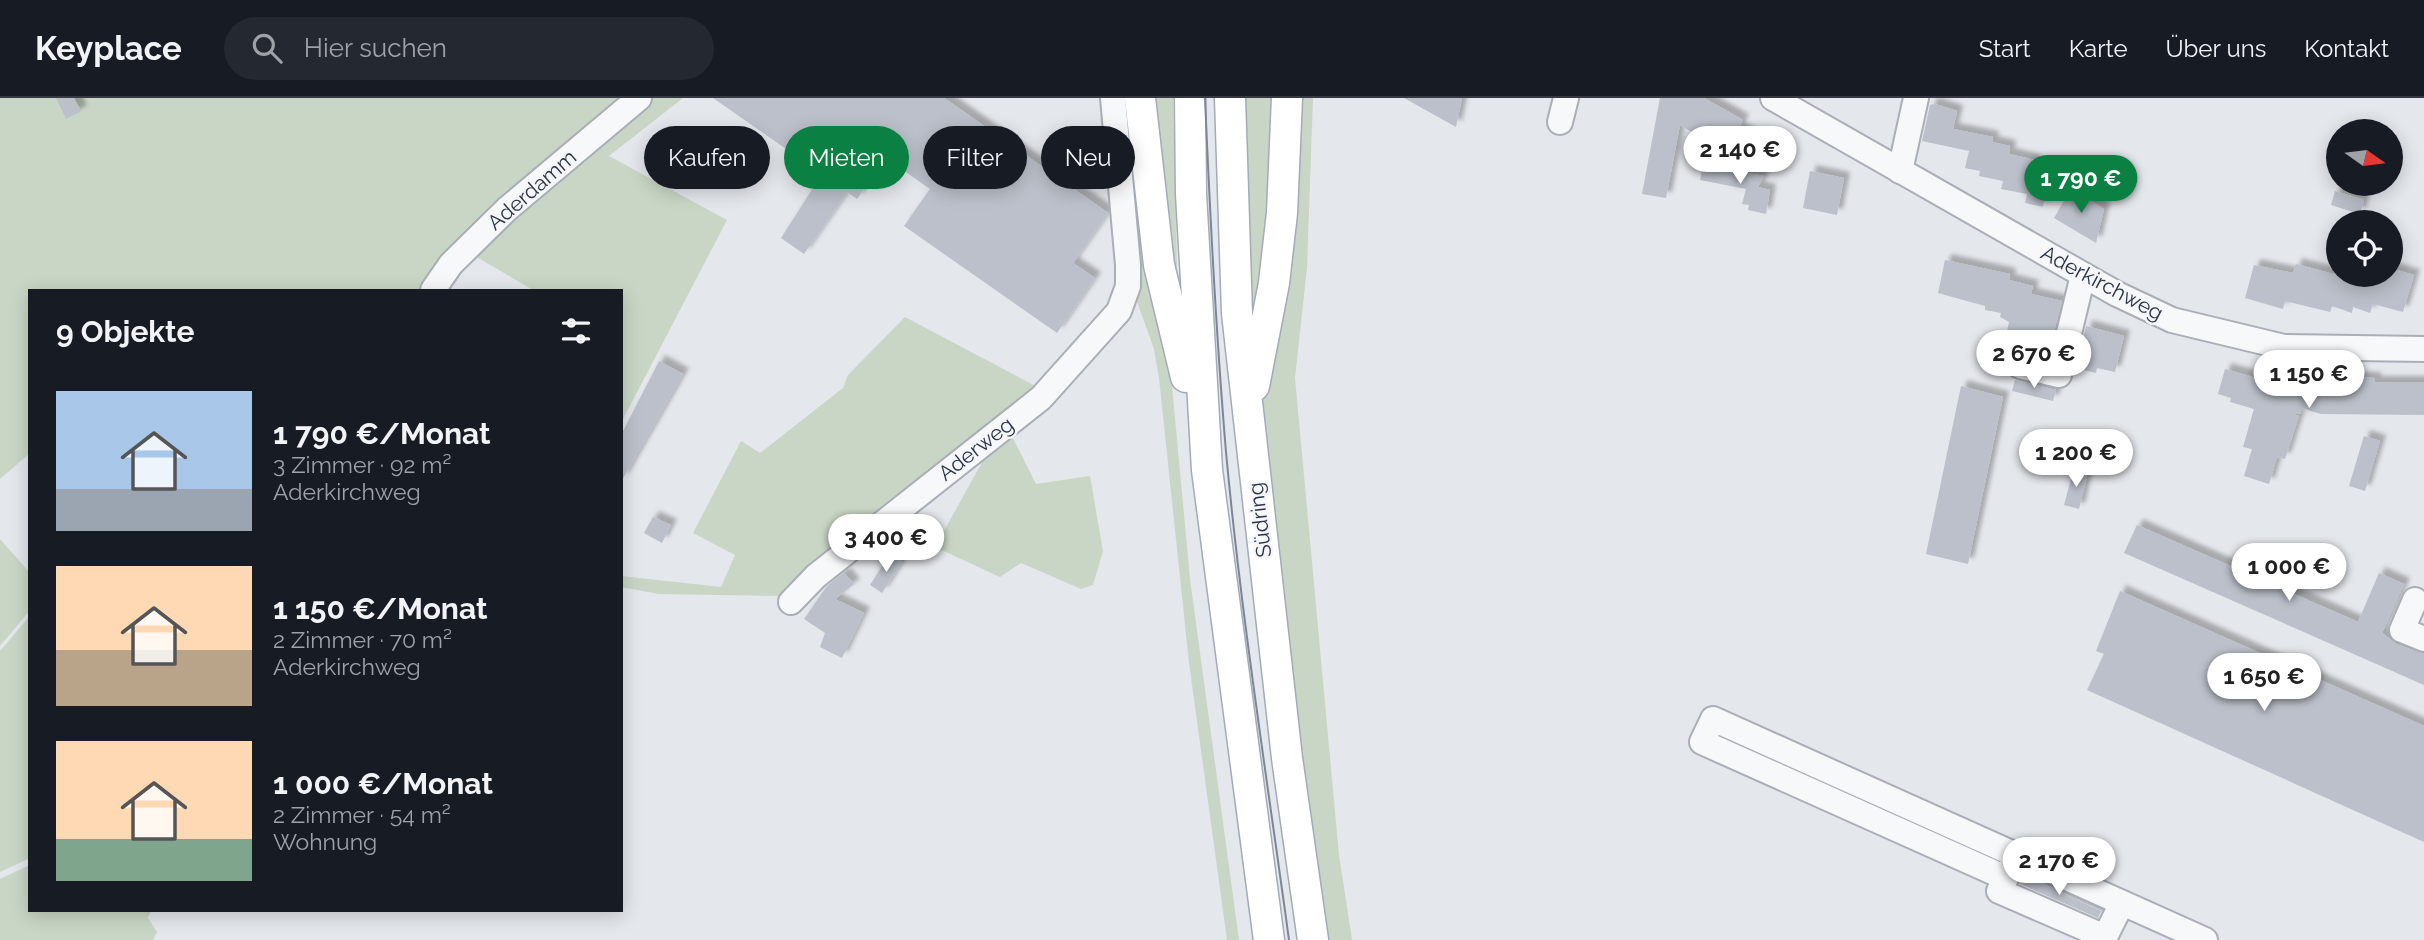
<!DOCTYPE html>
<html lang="de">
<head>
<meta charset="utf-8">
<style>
  body { margin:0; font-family:Raleway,sans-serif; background:#242831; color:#f1f3f6; height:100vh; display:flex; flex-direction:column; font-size:26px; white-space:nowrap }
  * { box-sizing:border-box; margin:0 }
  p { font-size:23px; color:#9ea1a6 }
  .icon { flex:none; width:38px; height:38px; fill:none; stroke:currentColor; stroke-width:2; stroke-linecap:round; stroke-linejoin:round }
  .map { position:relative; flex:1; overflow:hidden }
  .sheet { position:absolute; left:28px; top:191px; width:595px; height:623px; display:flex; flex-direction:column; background:#171b24; border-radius:0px; box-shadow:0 4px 18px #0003 }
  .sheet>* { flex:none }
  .banner { position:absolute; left:644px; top:28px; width:665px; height:63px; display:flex; gap:14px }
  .needle { width:46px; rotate:104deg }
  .tools { position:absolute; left:2326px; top:21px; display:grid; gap:14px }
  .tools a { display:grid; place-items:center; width:77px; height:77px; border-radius:50%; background:#171b24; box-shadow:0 4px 18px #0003; font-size:35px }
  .price { position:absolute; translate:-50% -60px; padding:0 16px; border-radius:24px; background:#fff; color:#222; font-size:23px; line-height:46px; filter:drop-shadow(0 2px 4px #0008) }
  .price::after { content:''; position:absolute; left:50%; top:42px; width:21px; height:16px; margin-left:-10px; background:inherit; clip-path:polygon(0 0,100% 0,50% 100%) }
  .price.on { background:#0b8043; color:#fff }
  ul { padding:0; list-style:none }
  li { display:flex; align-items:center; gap:21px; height:175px; padding:0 28px }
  li span { display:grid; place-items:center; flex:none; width:196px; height:140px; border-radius:0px; color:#555 }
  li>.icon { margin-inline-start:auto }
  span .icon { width:84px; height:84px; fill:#fffc; stroke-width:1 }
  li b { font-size:30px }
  h2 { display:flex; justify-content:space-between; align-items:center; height:84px; padding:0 28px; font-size:30px }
  .tag { padding:0 24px; border-radius:32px; background:#171b24; box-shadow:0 4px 18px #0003; font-size:24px; line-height:63px }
  .tag.on { background:#0b8043; color:#fff }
  header { display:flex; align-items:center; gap:42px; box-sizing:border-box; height:98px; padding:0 35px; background:#171b24; border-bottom:2px solid #363941 }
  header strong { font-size:33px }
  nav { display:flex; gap:38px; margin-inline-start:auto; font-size:24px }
  .search { width:490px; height:63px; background:#242831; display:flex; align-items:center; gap:18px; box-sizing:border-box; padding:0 24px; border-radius:38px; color:#9ea1a6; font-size:26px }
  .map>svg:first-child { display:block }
  .green { fill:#c9d6c5 }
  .building { fill:#bbc0ca; filter:url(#shadow) }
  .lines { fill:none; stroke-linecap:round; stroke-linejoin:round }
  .minor-casing { stroke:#a9aeb7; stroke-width:28 }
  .major-casing { stroke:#a3abb8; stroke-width:33 }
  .minor { stroke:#f7f8fa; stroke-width:24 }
  .major { stroke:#fff; stroke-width:30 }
  .tram { stroke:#7d8696; stroke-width:2 }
  .labels { text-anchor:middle; stroke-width:5; stroke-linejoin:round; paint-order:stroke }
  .street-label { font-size:21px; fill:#2b3445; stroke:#f4f6f9 }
</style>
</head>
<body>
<header>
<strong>Keyplace</strong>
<div class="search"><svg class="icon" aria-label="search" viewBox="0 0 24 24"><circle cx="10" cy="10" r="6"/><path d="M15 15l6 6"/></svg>Hier suchen</div>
<nav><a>Start</a><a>Karte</a><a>Über uns</a><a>Kontakt</a></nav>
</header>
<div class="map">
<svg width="2424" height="842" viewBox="0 0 2424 842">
  <defs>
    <filter id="shadow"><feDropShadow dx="6" dy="-6" stdDeviation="2" flood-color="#0004"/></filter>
  </defs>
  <rect width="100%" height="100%" fill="#e4e7ec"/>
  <g class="green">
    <path d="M 0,0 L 632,0 L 429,192 L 30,192 L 30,355 L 0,381 Z"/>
    <path d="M 647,0 L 683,0 L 609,58 L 727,122 L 621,325 L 621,192 L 533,192 L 468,154 Z"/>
    <path d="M 1119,0 L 1130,0 L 1167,234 L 1190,481 L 1239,842 L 1227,842 L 1189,565 L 1159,280 L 1154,251 L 1135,198 Z"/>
    <path d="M 1148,0 L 1173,0 L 1178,213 Z"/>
    <path d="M 1241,0 L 1313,0 L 1307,170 L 1295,280 L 1339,757 L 1352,842 L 1324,842 L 1255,325 Z"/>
    <path d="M 905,219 L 1041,291 L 780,498 L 659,496 L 621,489 L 621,478 L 721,489 L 735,457 L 693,435 L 741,343 L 760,355 L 843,290 L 848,277 Z"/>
    <path d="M 1005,336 L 1013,340 L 1036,386 L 1090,378 L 1103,453 L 1093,487 L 1081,491 L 1021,465 L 1000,479 L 935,449 L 995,341 Z"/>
    <path d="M 0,441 L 30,475 L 30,512 L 0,548 Z"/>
    <path d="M 29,519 L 30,760 L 0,774 L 0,553 Z"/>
    <path d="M 30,767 L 30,812 L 151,812 L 148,820 L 157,834 L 153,842 L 0,842 L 0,781 Z"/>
  </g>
  <g class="building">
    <path d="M 56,0 L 74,0 L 81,13 L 66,21 Z"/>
    <path d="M 713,0 L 944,0 L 1108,115 L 1073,165 L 1095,180 L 1057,235 L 904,128 L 930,91 L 886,60 L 857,101 L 847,94 L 804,156 L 781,140 L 822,76 Z"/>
    <path d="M 1404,0 L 1462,0 L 1456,29 Z"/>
    <path d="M 1660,0 L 1704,0 L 1743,22 L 1739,30 L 1779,51 L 1768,70 L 1703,34 L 1700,39 L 1680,27 L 1666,100 L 1642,96 Z"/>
    <path d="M 1935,6 L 1957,13 L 1953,31 L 1993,39 L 1992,44 L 2010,48 L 2009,56 L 2035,62 L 2033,70 L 2050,74 L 2043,109 L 2025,105 L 2027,96 L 2001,91 L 2003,83 L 1979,78 L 1980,73 L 1965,70 L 1969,53 L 1922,43 L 1930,7 Z"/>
    <path d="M 1703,67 L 1764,78 L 1758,89 L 1770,92 L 1766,116 L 1748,112 L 1749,107 L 1742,106 L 1746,91 L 1700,82 Z"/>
    <path d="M 1810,73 L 1844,80 L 1837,117 L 1803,110 Z"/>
    <path d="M 2071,91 L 2104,111 L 2096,145 L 2054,120 Z"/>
    <path d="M 2335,93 L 2364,102 L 2360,116 L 2331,107 Z"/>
    <path d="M 1945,162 L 2010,176 L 2009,182 L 2033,188 L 2031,196 L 2062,203 L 2052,241 L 2023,234 L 2018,254 L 2006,263 L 2001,262 L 2009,224 L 2000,219 L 2001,215 L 1985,212 L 1985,208 L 1938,195 Z"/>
    <path d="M 2296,166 L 2337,177 L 2390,177 L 2390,170 L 2414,177 L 2403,214 L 2373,206 L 2370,215 L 2353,209 L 2352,215 L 2332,208 L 2330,214 L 2285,203 L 2283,211 L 2245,200 L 2254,167 L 2293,175 Z"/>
    <path d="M 2086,228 L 2124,238 L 2115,274 L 2097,270 L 2096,275 L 2076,270 Z"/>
    <path d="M 659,263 L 683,276 L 621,384 L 621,337 Z"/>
    <path d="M 2225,271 L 2277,286 L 2279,281 L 2327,296 L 2333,279 L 2375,280 L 2375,284 L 2424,284 L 2424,317 L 2321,316 L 2302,310 L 2300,316 L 2293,316 L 2299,318 L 2285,361 L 2277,359 L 2269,386 L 2244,378 L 2252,351 L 2243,349 L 2254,311 L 2230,304 L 2231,300 L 2218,296 Z"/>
    <path d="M 2015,282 L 2056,292 L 2053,303 L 2012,293 Z"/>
    <path d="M 1961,288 L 2003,299 L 1968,466 L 1926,456 Z"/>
    <path d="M 2364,338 L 2380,343 L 2365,393 L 2349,388 Z"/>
    <path d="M 2074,370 L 2088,374 L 2079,411 L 2064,407 Z"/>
    <path d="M 653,419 L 671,427 L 662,445 L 644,435 Z"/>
    <path d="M 2137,427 L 2358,524 L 2379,475 L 2404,486 L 2382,535 L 2396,546 L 2424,556 L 2424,587 L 2124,455 Z"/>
    <path d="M 890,456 L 902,464 L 882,495 L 870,487 Z"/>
    <path d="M 844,475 L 854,486 L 835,501 L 864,515 L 842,560 L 820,549 L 825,535 L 804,521 L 827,488 Z"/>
    <path d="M 2120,493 L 2424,628 L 2424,744 L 2087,592 L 2104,556 L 2096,553 Z"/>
    <path d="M 2023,778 L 2041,785 L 2101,813 L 2098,820 L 2020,786 Z"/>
  </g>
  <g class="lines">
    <defs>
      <g id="minor">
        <path d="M 1773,0 L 2117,196 L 2172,222 L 2284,249 L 2424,251"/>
        <path d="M 1560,24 L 1566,0"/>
        <path d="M 1900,73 L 1916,0"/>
        <path d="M 433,192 L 451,166 L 507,111 L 639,0"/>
        <path d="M 2020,268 L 2059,277 L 2083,177"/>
        <path d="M 2415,502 L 2402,532 L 2424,541"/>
        <path d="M 791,504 L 816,478 L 1041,300 L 1119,213 L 1128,188 L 1128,167 L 1113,0"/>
        <path d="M 2010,771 L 1999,793 L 2105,839 L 2122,805"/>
        <path d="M 2006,780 L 1702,644 L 1713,621 L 2205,842"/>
      </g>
      <g id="major">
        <path d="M 1140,0 L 1159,167 L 1186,279"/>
        <path d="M 1190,0 L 1191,96 L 1207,372 L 1269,842"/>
        <path d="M 1230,0 L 1237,215 L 1287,660 L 1313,842"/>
        <path d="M 1254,288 L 1274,185 L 1282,115 L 1287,0"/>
      </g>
    </defs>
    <use href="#minor" class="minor-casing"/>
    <use href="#major" class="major-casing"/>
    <use href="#minor" class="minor"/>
    <use href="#major" class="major"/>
    <path class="tram" d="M 1205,0 C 1210,118 1216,236 1226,354 C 1241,517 1267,680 1289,842"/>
  </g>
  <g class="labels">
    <g class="street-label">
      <text transform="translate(532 92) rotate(-41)" y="7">Aderdamm</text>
      <text transform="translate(2102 185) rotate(28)" y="7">Aderkirchweg</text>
      <text transform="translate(976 351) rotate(-38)" y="7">Aderweg</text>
      <text transform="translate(1260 422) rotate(-97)" y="7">Südring</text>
    </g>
  </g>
</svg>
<div class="tools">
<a><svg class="needle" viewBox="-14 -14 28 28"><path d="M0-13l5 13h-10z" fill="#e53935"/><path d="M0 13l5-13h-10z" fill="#9ea1a6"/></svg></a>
<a><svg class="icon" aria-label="locate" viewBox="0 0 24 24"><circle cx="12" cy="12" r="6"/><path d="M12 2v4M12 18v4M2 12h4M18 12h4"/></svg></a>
</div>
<b class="price" style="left:1740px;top:88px">2 140 €</b>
<b class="price on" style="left:2081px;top:117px">1 790 €</b>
<b class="price" style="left:2034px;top:292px">2 670 €</b>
<b class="price" style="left:2309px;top:312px">1 150 €</b>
<b class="price" style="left:2076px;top:391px">1 200 €</b>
<b class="price" style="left:886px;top:476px">3 400 €</b>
<b class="price" style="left:2289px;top:505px">1 000 €</b>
<b class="price" style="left:2264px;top:615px">1 650 €</b>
<b class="price" style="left:2059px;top:799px">2 170 €</b>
<div class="banner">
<a class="tag">Kaufen</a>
<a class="tag on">Mieten</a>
<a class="tag">Filter</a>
<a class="tag">Neu</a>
</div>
<section class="sheet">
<h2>9 Objekte<svg class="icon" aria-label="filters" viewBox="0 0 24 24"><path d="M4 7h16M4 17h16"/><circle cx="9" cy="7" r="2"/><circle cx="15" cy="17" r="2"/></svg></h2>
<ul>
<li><span style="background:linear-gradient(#a9c7e8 70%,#9aa5b1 0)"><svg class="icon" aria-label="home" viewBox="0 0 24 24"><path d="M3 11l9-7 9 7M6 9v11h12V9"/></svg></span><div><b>1 790 €/Monat</b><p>3 Zimmer · 92 m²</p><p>Aderkirchweg</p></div></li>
<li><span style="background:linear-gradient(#ffd9b3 60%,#b9a48a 0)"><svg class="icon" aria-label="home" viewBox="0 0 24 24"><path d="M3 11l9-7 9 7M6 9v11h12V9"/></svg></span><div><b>1 150 €/Monat</b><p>2 Zimmer · 70 m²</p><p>Aderkirchweg</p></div></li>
<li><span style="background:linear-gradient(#ffd9b3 70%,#7fa58c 0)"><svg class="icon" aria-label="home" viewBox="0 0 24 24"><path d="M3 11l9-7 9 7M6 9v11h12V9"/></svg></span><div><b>1 000 €/Monat</b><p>2 Zimmer · 54 m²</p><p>Wohnung</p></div></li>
</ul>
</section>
</div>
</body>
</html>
